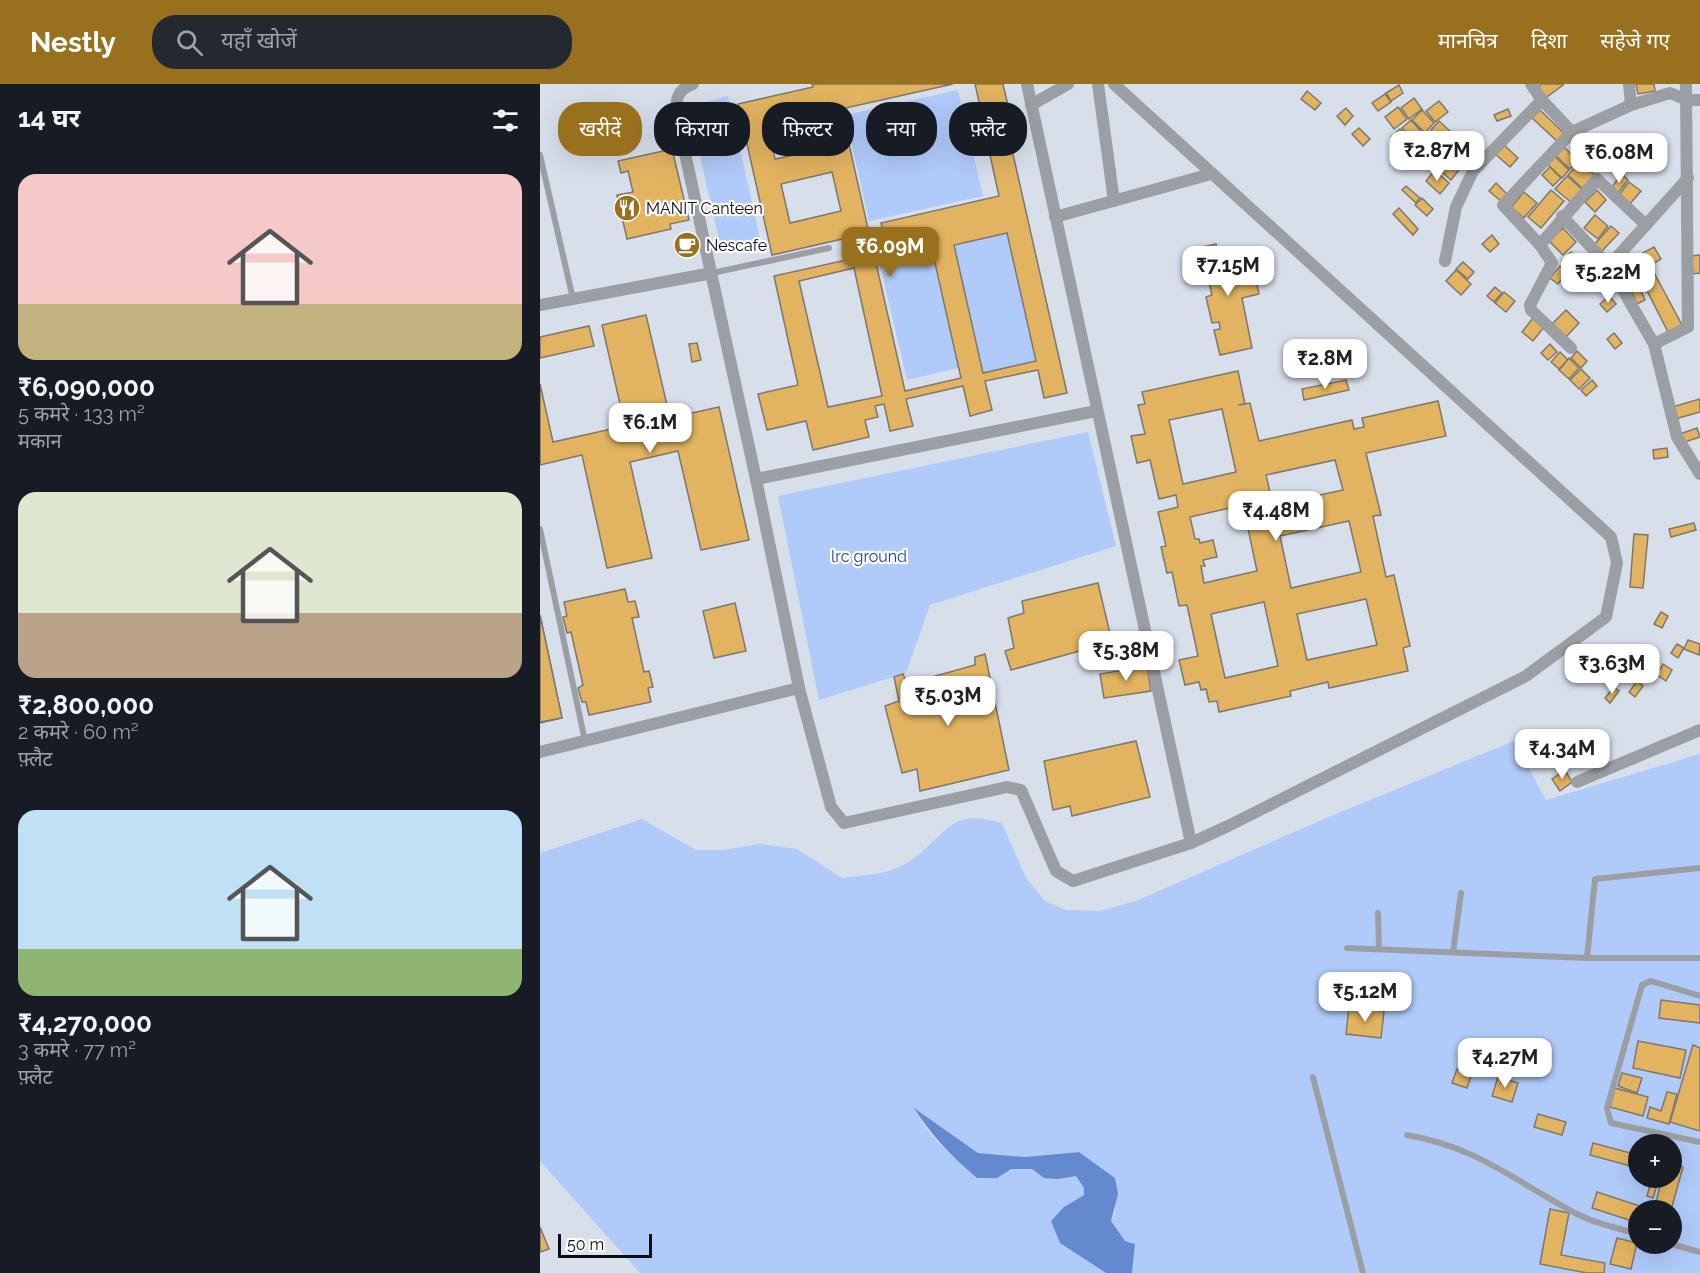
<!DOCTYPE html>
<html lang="hi">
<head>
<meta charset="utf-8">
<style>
  body { margin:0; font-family:Raleway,"Noto Sans Devanagari",sans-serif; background:#242831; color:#f1f3f6; height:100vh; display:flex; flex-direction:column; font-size:22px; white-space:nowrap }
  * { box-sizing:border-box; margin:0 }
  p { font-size:20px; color:#9ea1a6 }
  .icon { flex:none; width:33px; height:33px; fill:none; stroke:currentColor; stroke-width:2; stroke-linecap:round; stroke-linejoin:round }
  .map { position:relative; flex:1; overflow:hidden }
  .panel { display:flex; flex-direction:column; background:#171b24; width:540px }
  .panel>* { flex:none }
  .top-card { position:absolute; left:18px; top:18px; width:570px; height:54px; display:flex; gap:12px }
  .tools { position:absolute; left:1088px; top:1050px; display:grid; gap:12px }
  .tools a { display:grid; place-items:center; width:54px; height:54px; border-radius:50%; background:#171b24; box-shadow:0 6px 24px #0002; font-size:30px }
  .scale { position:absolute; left:18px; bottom:15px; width:94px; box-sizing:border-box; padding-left:6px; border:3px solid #090c10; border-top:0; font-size:16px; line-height:21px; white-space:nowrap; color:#090c10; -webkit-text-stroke:4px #fff; paint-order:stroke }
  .price { position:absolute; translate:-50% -51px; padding:0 14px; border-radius:12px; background:#fff; color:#222; font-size:20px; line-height:39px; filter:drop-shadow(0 2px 3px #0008) }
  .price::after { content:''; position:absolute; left:50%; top:36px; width:18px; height:14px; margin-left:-9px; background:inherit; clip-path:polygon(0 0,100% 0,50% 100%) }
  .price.selected { background:#99701d; color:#fff }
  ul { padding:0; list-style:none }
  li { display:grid; align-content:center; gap:12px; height:318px; padding:0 18px }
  li span { display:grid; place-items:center; height:186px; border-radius:18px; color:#555 }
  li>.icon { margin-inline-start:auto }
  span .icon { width:108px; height:108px; fill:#fffc; stroke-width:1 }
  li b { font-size:26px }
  h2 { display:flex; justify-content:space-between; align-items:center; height:72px; padding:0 18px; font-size:26px }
  .tag { padding:0 21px; border-radius:24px; background:#171b24; box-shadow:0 6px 24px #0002; font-size:21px; line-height:54px }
  .tag.selected { background:#99701d; color:#fff }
  header { display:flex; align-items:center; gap:36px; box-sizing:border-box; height:84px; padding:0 30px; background:#99701d; color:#fff }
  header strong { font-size:28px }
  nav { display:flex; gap:33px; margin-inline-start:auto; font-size:21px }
  .search { width:420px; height:54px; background:#242831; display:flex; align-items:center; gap:15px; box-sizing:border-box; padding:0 21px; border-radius:24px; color:#9ea1a6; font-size:22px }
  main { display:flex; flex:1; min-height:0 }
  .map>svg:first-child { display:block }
  .green { fill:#b0caf9; fill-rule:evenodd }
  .water { fill:#6389cf }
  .building { fill:#e2b360; stroke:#7e776c; stroke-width:1.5; fill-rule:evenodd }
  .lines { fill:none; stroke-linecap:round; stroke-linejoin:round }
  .lane { stroke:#9b9ea3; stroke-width:6 }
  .street { stroke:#9b9ea3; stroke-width:12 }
  .labels { text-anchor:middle; stroke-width:4.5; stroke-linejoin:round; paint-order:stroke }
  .poi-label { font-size:16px; fill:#090c10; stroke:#fff; text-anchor:start }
  .park-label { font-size:16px; fill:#1a4598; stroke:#fff }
</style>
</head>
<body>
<header>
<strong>Nestly</strong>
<div class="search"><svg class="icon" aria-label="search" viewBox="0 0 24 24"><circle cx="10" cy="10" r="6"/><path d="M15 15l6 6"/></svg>यहाँ खोजें</div>
<nav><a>मानचित्र</a><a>दिशा</a><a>सहेजे गए</a></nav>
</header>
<main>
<section class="panel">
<h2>14 घर<svg class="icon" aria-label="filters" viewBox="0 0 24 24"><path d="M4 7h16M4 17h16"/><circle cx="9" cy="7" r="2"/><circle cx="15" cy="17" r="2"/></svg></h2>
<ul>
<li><span style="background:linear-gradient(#f6c9c9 70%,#c2b280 0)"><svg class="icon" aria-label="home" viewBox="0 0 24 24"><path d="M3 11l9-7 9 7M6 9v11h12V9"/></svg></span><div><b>₹6,090,000</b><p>5 कमरे · 133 m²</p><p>मकान</p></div></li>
<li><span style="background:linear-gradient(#dfe7d0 65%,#b9a48a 0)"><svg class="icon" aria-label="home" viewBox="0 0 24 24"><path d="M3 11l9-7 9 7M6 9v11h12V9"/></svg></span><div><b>₹2,800,000</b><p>2 कमरे · 60 m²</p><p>फ़्लैट</p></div></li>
<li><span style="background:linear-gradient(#bfe0f5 75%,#8fb573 0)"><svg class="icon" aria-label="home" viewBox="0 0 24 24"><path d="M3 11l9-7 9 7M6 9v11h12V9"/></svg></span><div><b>₹4,270,000</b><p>3 कमरे · 77 m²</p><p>फ़्लैट</p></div></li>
</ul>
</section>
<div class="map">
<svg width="1160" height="1189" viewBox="0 0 1160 1189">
  <rect width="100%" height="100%" fill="#d7dfeb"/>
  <g class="green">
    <path d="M 418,6 L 443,112 L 329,137 L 305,31 Z"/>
    <path d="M 188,12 L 221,158 L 182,168 L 150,29 L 155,21 Z"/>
    <path d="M 467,149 L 496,277 L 443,289 L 414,161 Z"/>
    <path d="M 392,168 L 419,284 L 367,296 L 340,181 Z"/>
    <path d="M 548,348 L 576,462 L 390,521 L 366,589 L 279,616 L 238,412 Z"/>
    <path d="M 974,657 L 1006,716 L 1160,670 L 1160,1189 L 592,1189 L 595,1160 L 585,1157 L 571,1137 L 575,1128 L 575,1094 L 539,1068 L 485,1073 L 438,1069 L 375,1025 C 387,1052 415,1075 437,1094 L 457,1094 L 471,1085 L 492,1085 L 518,1095 L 536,1091 L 544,1104 L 544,1111 L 524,1123 L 520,1159 L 566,1189 L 100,1189 L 0,1077 L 0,769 L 102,735 L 156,766 L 183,766 L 220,760 L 257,765 L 302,794 C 323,791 350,791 368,778 C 407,753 407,722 462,739 L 486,794 L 505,817 L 526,826 L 560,827 L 596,817 L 791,732 ZM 1098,1060 L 1131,1060 L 1131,1094 L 1098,1094 ZM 1098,1126 L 1131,1126 L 1131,1160 L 1098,1160 Z"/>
  </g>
  <path class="water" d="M 374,1024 L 438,1069 L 485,1073 L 539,1068 L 575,1094 L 578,1110 L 571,1137 L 585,1157 L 595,1160 L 592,1189 L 566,1189 L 520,1159 L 511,1137 L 524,1123 L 544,1111 L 544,1104 L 536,1092 L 518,1095 L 504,1094 L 492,1085 L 471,1085 L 457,1094 L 437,1094 C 413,1074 391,1051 374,1024 Z"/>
  <g class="building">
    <path d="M 272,0 L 413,0 L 301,25 L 334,171 L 347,168 L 341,139 L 459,112 L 446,53 L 468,48 L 527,309 L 504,314 L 498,286 L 445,297 L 452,326 L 430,332 L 423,302 L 366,315 L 373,342 L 350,347 L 344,320 L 335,322 L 338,333 L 325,336 L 329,353 L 273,366 L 266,337 L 227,346 L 218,310 L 258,301 L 234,192 L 311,175 L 307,154 L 232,171 L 198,20 L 273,3 ZM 278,27 L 287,64 L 235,75 L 227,39 ZM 292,88 L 301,127 L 250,139 L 241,100 ZM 467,149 L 496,277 L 443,289 L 414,161 ZM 392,166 L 421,294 L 365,307 L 336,179 ZM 314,184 L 342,312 L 288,323 L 259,197 Z"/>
    <path d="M 435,0 L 463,0 L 472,39 L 445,45 Z"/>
    <path d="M 1002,0 L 1023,0 L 1023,1 L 1004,15 L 996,4 Z"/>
    <path d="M 1096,0 L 1114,0 L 1115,7 L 1098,10 Z"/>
    <path d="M 859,1 L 863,9 L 851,17 L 846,9 Z"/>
    <path d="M 767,7 L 781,19 L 775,26 L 761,15 Z"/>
    <path d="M 845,10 L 851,18 L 838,27 L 832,19 Z"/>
    <path d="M 874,14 L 882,25 L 869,35 L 861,24 Z"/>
    <path d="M 899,17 L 908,28 L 895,38 L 886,27 Z"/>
    <path d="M 858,23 L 867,35 L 854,45 L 845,33 Z"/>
    <path d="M 806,24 L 813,32 L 805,41 L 797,32 Z"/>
    <path d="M 968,25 L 971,32 L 957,37 L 954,31 Z"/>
    <path d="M 882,26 L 894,39 L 885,49 L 872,36 Z"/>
    <path d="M 1000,26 L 1026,51 L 1019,59 L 992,34 Z"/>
    <path d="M 871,36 L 881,47 L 872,55 L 862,44 Z"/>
    <path d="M 899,37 L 910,47 L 903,56 L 891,46 Z"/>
    <path d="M 819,44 L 830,55 L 823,62 L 812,50 Z"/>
    <path d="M 860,45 L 867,52 L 858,60 L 851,53 Z"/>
    <path d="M 1088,51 L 1094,70 L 1083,73 L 1077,54 Z"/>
    <path d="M 898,56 L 907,64 L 896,77 L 887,70 Z"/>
    <path d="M 1074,56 L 1081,75 L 1068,80 L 1061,61 Z"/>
    <path d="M 963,60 L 978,74 L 970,83 L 955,70 Z"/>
    <path d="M 1023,62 L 1038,77 L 1030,85 L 1015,71 Z"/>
    <path d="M 865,64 L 872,70 L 865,79 L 857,72 Z"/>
    <path d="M 132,65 L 149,136 L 130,140 L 131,145 L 87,155 L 77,111 L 93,108 L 88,87 L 81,89 L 78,77 Z"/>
    <path d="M 1054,67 L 1065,78 L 1059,84 L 1048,74 Z"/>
    <path d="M 906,70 L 921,83 L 911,96 L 896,83 Z"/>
    <path d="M 1014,72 L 1029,86 L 1022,94 L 1007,80 Z"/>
    <path d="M 1040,78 L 1056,92 L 1044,106 L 1028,91 Z"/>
    <path d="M 1010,83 L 1021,94 L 1013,102 L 1002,91 Z"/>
    <path d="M 895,86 L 909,99 L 900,110 L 886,97 Z"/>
    <path d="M 1082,90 L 1088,96 L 1077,110 L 1070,105 Z"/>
    <path d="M 1027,92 L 1043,106 L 1032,119 L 1015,105 Z"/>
    <path d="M 1089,98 L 1101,107 L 1089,121 L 1078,112 Z"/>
    <path d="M 956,99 L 968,111 L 962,118 L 949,107 Z"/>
    <path d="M 866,102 L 880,114 L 876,119 L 862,106 Z"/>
    <path d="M 1011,106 L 1024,117 L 1001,144 L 988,133 Z"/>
    <path d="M 1057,106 L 1066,116 L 1055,128 L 1045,118 Z"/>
    <path d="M 984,108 L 997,119 L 984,134 L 971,123 Z"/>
    <path d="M 882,114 L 893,125 L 887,132 L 875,121 Z"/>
    <path d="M 859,124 L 878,145 L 873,151 L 853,130 Z"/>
    <path d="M 1055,131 L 1068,142 L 1058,155 L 1044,144 Z"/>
    <path d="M 1071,142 L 1079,149 L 1060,169 L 1053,162 Z"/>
    <path d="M 1023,144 L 1036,158 L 1023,171 L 1009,157 Z"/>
    <path d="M 952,151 L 959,160 L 950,168 L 942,160 Z"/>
    <path d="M 676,160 L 677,178 L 710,171 L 719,210 L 702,214 L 712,264 L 680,271 L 674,246 L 680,245 L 679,238 L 672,239 L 666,213 L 672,211 L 668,194 L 652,198 L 649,184 L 666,180 L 662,163 Z"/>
    <path d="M 1114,163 L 1121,175 L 1106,184 L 1099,171 Z"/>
    <path d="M 1031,168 L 1036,172 L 1038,170 L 1047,177 L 1036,189 L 1022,176 Z"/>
    <path d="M 1160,171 L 1160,189 L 1153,190 L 1151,172 Z"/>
    <path d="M 1051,175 L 1063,187 L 1044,206 L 1032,194 Z"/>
    <path d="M 1083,176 L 1089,187 L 1078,194 L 1072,183 Z"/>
    <path d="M 923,178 L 934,188 L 928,195 L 916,185 Z"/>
    <path d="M 1020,182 L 1027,188 L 1018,200 L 1010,194 Z"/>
    <path d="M 1111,183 L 1142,241 L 1128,248 L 1098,189 Z"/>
    <path d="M 916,186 L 931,200 L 921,211 L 906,197 Z"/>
    <path d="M 1066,188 L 1074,198 L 1065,206 L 1057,197 Z"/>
    <path d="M 1096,196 L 1105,216 L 1097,220 L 1088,199 Z"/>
    <path d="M 955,203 L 962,209 L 954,218 L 947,212 Z"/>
    <path d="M 964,208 L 975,217 L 966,228 L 955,219 Z"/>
    <path d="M 1069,212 L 1076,220 L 1067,228 L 1060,220 Z"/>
    <path d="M 1026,226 L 1039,239 L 1026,253 L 1012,240 Z"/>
    <path d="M 106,231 L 130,334 L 179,323 L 209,456 L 161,466 L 138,367 L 90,378 L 112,474 L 67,484 L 42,371 L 0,381 L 0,300 L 13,358 L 85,342 L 62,241 Z"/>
    <path d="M 993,234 L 1004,243 L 993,257 L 982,248 Z"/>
    <path d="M 49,242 L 54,262 L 0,274 L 0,253 Z"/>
    <path d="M 1074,249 L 1082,259 L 1075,265 L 1067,255 Z"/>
    <path d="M 157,259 L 161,276 L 152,278 L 149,260 Z"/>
    <path d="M 1010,260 L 1017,268 L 1008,276 L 1001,269 Z"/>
    <path d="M 1037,267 L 1047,277 L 1041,284 L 1031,274 Z"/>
    <path d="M 1020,268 L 1028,276 L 1019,285 L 1011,278 Z"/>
    <path d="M 1029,274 L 1039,284 L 1029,295 L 1019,286 Z"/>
    <path d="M 801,276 L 802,283 L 758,293 L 756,286 Z"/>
    <path d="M 1041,285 L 1050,294 L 1039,305 L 1030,296 Z"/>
    <path d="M 698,287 L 705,320 L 698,321 L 710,319 L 719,357 L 812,336 L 814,345 L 824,343 L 822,334 L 898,317 L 906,352 L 826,369 L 841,431 L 833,432 L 846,493 L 854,491 L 870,562 L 863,564 L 868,587 L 789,604 L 788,598 L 750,607 L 751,612 L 679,628 L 677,617 L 669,618 L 666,605 L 661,606 L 659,598 L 645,601 L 639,576 L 658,572 L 647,521 L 639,522 L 632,488 L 627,489 L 621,463 L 626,462 L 618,428 L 638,423 L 636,411 L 619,415 L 610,376 L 597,379 L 591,352 L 605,350 L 598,321 L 605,320 L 602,308 ZM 682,325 L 696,388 L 643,400 L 629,336 ZM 795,376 L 803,406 L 733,421 L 726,391 ZM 703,421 L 717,487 L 664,499 L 661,482 L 665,482 L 663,476 L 677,473 L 673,456 L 660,459 L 659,455 L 655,455 L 650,433 ZM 809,437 L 821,488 L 751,504 L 740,452 ZM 826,515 L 837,561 L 767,576 L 757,530 ZM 724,518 L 738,582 L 685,594 L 671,530 Z"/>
    <path d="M 806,296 L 809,306 L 764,316 L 762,305 Z"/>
    <path d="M 1052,296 L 1057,302 L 1046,312 L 1041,306 Z"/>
    <path d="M 1160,315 L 1160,328 L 1135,335 L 1132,323 Z"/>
    <path d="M 1157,344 L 1160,353 L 1142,359 L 1140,350 Z"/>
    <path d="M 1127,364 L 1128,373 L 1114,375 L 1113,366 Z"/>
    <path d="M 1154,439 L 1156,446 L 1131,453 L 1129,445 Z"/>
    <path d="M 1094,450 L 1108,451 L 1103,504 L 1090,503 Z"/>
    <path d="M 558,499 L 572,558 L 471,586 L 465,567 L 474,564 L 468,534 L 484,529 L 482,517 Z"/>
    <path d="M 85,505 L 88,518 L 95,517 L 99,533 L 92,534 L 104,588 L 109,587 L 113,603 L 108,604 L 111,618 L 49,631 L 46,618 L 42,618 L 38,604 L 43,601 L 31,548 L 27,549 L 23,533 L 27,532 L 24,518 Z"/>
    <path d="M 195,519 L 206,567 L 174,574 L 163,527 Z"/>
    <path d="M 1121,528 L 1128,532 L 1122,544 L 1114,540 Z"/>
    <path d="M 0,531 L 22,634 L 0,639 Z"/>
    <path d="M 0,531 L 22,634 L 0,638 Z"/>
    <path d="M 1148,556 L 1160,560 L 1159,571 L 1144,565 Z"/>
    <path d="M 1137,560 L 1144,564 L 1138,574 L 1131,569 Z"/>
    <path d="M 445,570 L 469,686 L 380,707 L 377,685 L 362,689 L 345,622 L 359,617 L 354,593 L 363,590 L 367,600 L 435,581 L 435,573 Z"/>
    <path d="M 1096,576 L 1104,581 L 1097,592 L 1090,588 Z"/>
    <path d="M 1123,580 L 1132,586 L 1126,597 L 1117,591 Z"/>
    <path d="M 607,582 L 611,607 L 564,614 L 560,590 Z"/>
    <path d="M 1097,597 L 1103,602 L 1095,613 L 1089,608 Z"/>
    <path d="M 1074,603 L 1079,607 L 1070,619 L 1065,614 Z"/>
    <path d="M 596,657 L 610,713 L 532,732 L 530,722 L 513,726 L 504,677 Z"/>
    <path d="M 1025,686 L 1032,698 L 1020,707 L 1012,695 Z"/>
    <path d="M 1121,916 L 1160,921 L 1160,939 L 1119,934 Z"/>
    <path d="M 809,923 L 844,927 L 841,954 L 806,950 Z"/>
    <path d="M 1098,957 L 1146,966 L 1140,994 L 1093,984 Z"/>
    <path d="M 1153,961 L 1160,964 L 1160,1047 L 1130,1038 Z"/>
    <path d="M 917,985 L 932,989 L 927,1004 L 912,999 Z"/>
    <path d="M 1082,989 L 1102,994 L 1097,1009 L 1078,1002 Z"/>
    <path d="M 958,993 L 978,999 L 972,1018 L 952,1012 Z"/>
    <path d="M 1075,1004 L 1108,1013 L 1103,1032 L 1070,1023 Z"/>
    <path d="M 1127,1008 L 1137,1010 L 1129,1040 L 1107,1034 L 1110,1023 L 1121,1027 Z"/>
    <path d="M 998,1030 L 1026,1038 L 1022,1051 L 994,1043 Z"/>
    <path d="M 1053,1059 L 1098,1071 L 1098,1084 L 1050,1071 Z"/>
    <path d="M 1131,1080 L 1143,1083 L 1131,1126 L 1114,1126 L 1122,1094 L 1131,1094 Z"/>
    <path d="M 1112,1094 L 1119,1094 L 1113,1114 L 1107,1112 Z"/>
    <path d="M 1057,1108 L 1109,1125 L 1109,1126 L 1098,1126 L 1098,1139 L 1052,1124 Z"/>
    <path d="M 1010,1125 L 1029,1129 L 1021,1171 L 1065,1179 L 1064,1189 L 1047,1189 L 1000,1180 Z"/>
    <path d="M 0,1143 L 9,1165 L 0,1168 Z"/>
    <path d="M 1077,1154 L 1097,1159 L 1091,1185 L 1070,1180 Z"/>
  </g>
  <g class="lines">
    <g class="lane">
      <path d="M 0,71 L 33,215"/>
      <path d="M 172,189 L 289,164"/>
      <path d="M 0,445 L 45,657"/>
      <path d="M 838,829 L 839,865"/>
      <path d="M 807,864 L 1047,874 L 1160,874"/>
      <path d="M 913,868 L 921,809"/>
      <path d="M 1047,874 L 1055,795 L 1160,784"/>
      <path d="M 1160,912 L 1111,897 L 1102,901 L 1067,1024 L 1071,1039 L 1160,1058"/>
      <path d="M 773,993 L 823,1189"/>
      <path d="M 867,1051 C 938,1063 976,1098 1037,1130 C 1056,1140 1078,1144 1098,1150"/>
      <path d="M 1131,1160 L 1160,1168"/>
    </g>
    <g class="street">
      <path d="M 153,0 C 138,5 136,14 136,28 L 216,395 L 259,604 L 291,723 L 304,739 L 467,703 L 481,706 L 516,787 L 533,797 L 651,759 L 688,742 L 986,592 L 1066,533 L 1077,479 L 1071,453 L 574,0"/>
      <path d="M 487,0 L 651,759"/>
      <path d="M 558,0 L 574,117"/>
      <path d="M 991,0 L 1002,16 L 1032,48"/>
      <path d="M 1089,0 L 1091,21"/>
      <path d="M 491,21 L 528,0"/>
      <path d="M 1022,132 L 1069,182 L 1114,260 L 1137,353 L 1160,390"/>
      <path d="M 515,133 L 671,90"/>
      <path d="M 1000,161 L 1057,95 L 1106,141"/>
      <path d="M 905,177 L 916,123 L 933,87 L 1002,16"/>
      <path d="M 1069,182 L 1148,94"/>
      <path d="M 0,221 L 172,189"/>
      <path d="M 1114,260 L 1148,243 L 1146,0"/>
      <path d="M 1031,264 L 991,226 L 990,221 L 1012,179 L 1000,161 L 963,121 L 1032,48 L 1091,21 L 1130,9 L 1147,16 L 1160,16"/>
      <path d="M 216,395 L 556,327"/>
      <path d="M 0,668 L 259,604"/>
      <path d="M 1037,698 L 1160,646"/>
    </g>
  </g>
  <defs>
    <symbol id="restaurant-disc" viewBox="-11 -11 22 22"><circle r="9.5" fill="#99701d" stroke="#fff"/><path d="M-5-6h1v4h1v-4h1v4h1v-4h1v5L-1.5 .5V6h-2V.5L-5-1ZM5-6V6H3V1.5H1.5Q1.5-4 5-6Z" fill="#fff"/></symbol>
    <symbol id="cafe-disc" viewBox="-11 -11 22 22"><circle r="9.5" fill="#99701d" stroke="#fff"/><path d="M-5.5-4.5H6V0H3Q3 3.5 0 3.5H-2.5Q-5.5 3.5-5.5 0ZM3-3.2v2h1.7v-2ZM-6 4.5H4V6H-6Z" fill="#fff"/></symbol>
  </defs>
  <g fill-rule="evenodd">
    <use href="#restaurant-disc" x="72" y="109" width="30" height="30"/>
    <use href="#cafe-disc" x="132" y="146" width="30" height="30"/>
  </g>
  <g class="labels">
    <g class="poi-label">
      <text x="106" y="130">MANIT Canteen</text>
      <text x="166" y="167">Nescafe</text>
    </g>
    <g class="park-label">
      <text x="329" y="478">lrc ground</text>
    </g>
  </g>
</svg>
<div class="tools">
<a>+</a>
<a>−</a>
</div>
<div class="scale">50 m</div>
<b class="price" style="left:897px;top:98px">₹2.87M</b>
<b class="price" style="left:1079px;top:100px">₹6.08M</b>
<b class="price selected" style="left:350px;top:194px">₹6.09M</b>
<b class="price" style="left:688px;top:213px">₹7.15M</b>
<b class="price" style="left:1068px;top:220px">₹5.22M</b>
<b class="price" style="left:785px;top:306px">₹2.8M</b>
<b class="price" style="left:110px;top:370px">₹6.1M</b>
<b class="price" style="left:736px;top:458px">₹4.48M</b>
<b class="price" style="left:586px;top:598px">₹5.38M</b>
<b class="price" style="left:1072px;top:611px">₹3.63M</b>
<b class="price" style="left:408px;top:643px">₹5.03M</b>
<b class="price" style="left:1022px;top:696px">₹4.34M</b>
<b class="price" style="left:825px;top:939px">₹5.12M</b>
<b class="price" style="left:965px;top:1005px">₹4.27M</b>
<div class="top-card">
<a class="tag selected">खरीदें</a>
<a class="tag">किराया</a>
<a class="tag">फ़िल्टर</a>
<a class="tag">नया</a>
<a class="tag">फ़्लैट</a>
</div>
</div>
</main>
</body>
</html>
